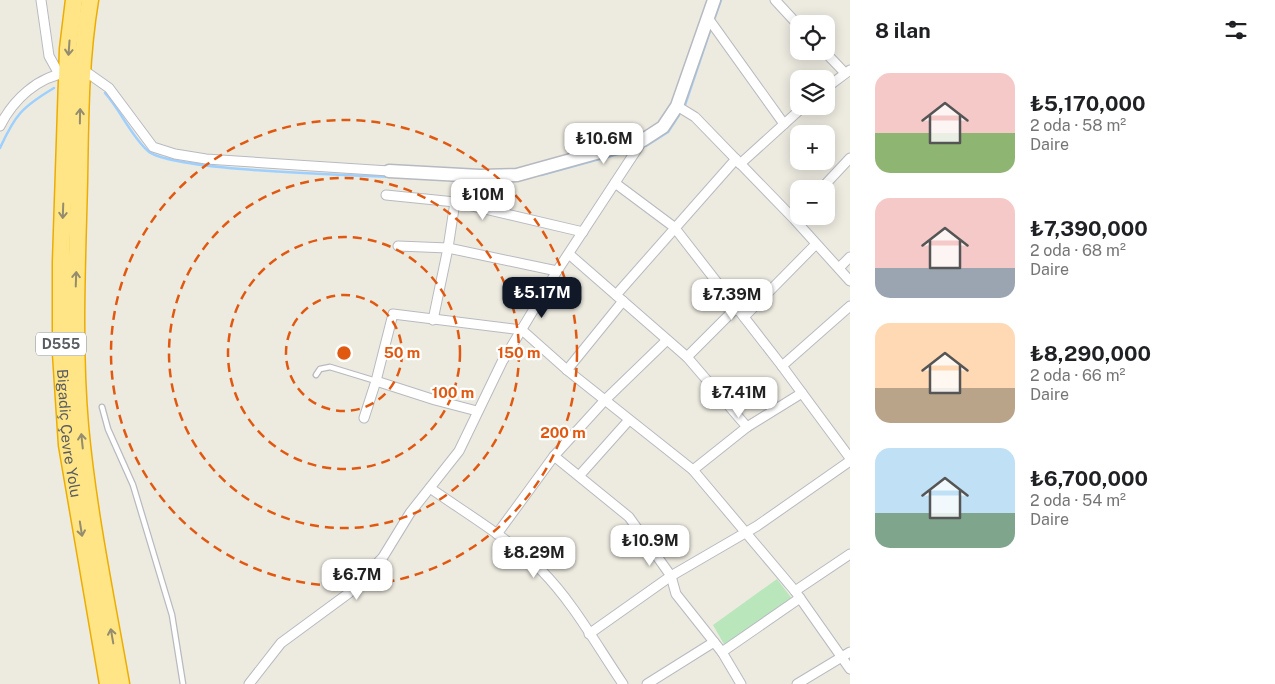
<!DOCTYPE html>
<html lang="tr">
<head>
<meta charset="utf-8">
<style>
  body { margin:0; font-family:"Public Sans",sans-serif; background:#f6f6f6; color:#202124; height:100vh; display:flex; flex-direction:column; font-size:19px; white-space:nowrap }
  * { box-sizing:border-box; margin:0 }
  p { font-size:16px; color:#757577 }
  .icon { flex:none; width:28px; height:28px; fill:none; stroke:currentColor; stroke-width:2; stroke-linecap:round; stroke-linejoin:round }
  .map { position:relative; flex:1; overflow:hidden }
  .drawer { display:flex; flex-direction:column; background:#fff; width:425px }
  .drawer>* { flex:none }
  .buttons { position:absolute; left:790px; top:15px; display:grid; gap:10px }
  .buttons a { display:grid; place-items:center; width:45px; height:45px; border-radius:10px; background:#fff; box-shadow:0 2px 12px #0003; font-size:25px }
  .price { position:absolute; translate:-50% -42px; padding:0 11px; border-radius:10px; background:#fff; color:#222; font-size:16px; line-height:32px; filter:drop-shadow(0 1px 2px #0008) }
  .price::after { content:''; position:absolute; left:50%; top:30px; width:15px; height:11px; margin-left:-8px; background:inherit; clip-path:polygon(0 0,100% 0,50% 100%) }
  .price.on { background:#111827; color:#fff }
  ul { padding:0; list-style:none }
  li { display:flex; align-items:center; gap:15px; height:125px; padding:0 25px }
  li span { display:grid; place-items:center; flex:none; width:140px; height:100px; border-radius:15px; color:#555 }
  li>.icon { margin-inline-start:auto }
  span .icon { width:60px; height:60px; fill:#fffc; stroke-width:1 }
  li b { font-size:21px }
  h2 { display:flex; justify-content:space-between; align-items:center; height:60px; padding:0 25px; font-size:21px }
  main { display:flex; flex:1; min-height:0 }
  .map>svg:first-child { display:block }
  .green { fill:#b9e7bb }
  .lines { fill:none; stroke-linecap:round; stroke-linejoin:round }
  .stream { stroke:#9ed0ff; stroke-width:2.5 }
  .lane-casing { stroke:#b8bac0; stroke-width:7 }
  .street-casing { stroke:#b8bac0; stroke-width:11 }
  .secondary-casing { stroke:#b6b9c0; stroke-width:15 }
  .highway-casing { stroke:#edad00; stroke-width:19 }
  .lane { stroke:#fff; stroke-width:4.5 }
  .street { stroke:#fff; stroke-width:9 }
  .secondary { stroke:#fff; stroke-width:12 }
  .highway { stroke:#ffe585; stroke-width:16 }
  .oneway { stroke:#938c6e }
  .ring { fill:none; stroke:#e15910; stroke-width:2.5; stroke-dasharray:9 6 }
  .labels { text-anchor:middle; stroke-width:4.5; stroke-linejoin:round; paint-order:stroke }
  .shield { fill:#fff; stroke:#8b8d91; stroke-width:1 }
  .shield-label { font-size:14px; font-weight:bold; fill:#595c62 }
  .street-label { font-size:15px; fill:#595c62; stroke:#fff }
  .centre { fill:#e15910; stroke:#fff; stroke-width:2.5 }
  .ring-label { font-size:15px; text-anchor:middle; font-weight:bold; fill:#e15910; stroke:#fff; stroke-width:4.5; stroke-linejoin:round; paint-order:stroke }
</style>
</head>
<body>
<main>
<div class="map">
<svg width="850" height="684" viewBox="0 0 850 684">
  <rect width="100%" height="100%" fill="#edebe0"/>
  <path class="green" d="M 777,579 L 793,600 L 725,646 L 713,625 Z"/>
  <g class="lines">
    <g class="stream">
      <path d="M 715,17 L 721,0"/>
      <path d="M 105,93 C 121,111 131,136 148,151 C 171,171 350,175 389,177"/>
      <path d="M 684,108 L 710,31"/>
      <path d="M 646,146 L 668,132 L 679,115"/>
      <path d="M 0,148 C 15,115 22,107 54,88"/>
      <path d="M 541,175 L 629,151"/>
      <path d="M 430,179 L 504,182"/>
    </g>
    <defs>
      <g id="lane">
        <path d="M 316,375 L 320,369 L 330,367 L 376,381"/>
        <path d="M 102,407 L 108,429 L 133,485 L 172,615 L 183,684"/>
      </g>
      <g id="street">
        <path d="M 41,0 L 49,56 L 59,74"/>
        <path d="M 775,0 L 799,26"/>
        <path d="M 708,18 L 784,124"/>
        <path d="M 824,51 L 845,73"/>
        <path d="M 82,69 L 109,88 L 153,147 L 175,154 L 206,159 L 389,171"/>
        <path d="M 826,88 L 850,70"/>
        <path d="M 677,106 L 695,117 L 794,219 L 850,281"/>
        <path d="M 0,126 C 13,100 38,76 68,73"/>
        <path d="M 740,164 L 804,106"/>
        <path d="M 615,183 L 674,227 L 782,366 L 850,458"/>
        <path d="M 821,189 L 850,158"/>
        <path d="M 386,195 L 455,202 L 583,232"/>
        <path d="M 398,246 L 448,248 L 557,271"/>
        <path d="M 569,254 L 687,357 L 747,427"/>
        <path d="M 839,268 L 850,257"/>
        <path d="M 616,295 L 736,159"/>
        <path d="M 744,317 L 816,244"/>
        <path d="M 433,320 L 448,248 L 455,202"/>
        <path d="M 687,357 L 737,307"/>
        <path d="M 782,366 L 850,306"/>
        <path d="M 567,370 L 623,301"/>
        <path d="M 376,381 L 435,400 L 477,411"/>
        <path d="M 364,418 L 376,381 L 393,314 L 522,330 L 567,370 L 693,470 L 795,591 L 850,669"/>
        <path d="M 554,456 L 629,517 L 671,576 L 676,594 L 722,652 L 741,684"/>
        <path d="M 693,470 L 747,427 L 802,393"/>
        <path d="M 579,476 L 629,420"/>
        <path d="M 430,488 C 467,514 508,538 541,570 C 573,602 597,646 623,684"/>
        <path d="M 497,534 L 554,456 L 605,400 L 667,340"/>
        <path d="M 795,591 L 850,554"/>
        <path d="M 589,634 L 671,576 L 757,526 L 850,461"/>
        <path d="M 722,652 L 800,598"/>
        <path d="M 249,684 L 281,643 L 349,593 L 383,557 L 410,513 L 459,451 L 502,362 L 557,271 L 643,140"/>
        <path d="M 647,684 L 714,642"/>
        <path d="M 797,684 L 850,652"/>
      </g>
      <path id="secondary" d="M 389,171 L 480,176 L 517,175 L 643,140 L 663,127 L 677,106 L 714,0"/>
      <g id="highway">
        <path id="s1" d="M 74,0 L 68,49 L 61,262 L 61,353 L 67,445 L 108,684"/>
        <path d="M 90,0 C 80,60 80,120 79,181 C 77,263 73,345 80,426 C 88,513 106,599 121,684"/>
      </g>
    </defs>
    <use href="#lane" class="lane-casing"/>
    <use href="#street" class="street-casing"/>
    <use href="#secondary" class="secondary-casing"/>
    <use href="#highway" class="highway-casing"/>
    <use href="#lane" class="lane"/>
    <use href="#street" class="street"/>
    <use href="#secondary" class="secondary"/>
    <use href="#highway" class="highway"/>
  </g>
  <defs><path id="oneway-shaft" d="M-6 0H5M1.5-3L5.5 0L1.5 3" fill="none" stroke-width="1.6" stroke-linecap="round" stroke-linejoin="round" transform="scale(1.25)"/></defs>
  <g class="oneway">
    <use href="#oneway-shaft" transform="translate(69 48) rotate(94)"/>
    <use href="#oneway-shaft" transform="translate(80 116) rotate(-89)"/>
    <use href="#oneway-shaft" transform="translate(63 211) rotate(92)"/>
    <use href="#oneway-shaft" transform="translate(76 279) rotate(-88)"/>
    <use href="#oneway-shaft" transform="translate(82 441) rotate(-96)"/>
    <use href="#oneway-shaft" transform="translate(81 529) rotate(81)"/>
    <use href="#oneway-shaft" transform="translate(112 636) rotate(-100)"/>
  </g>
  <g class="ring">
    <circle cx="344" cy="353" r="58"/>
    <circle cx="344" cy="353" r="116"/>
    <circle cx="344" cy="353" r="175"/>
    <circle cx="344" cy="353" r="233"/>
  </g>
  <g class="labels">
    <rect class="shield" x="36" y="332.5" width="50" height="23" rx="4"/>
    <g class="shield-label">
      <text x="61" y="349">D555</text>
    </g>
    <g class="street-label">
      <text dy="5" stroke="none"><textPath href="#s1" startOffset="434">Bigadiç Çevre Yolu</textPath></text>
    </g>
  </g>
  <circle cx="344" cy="353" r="8" class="centre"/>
  <g class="ring-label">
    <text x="402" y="358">50 m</text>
    <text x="519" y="358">150 m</text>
    <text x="453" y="398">100 m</text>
    <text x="563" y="438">200 m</text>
  </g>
</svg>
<div class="buttons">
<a><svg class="icon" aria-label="locate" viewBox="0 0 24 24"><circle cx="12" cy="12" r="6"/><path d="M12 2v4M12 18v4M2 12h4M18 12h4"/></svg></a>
<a><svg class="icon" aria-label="layers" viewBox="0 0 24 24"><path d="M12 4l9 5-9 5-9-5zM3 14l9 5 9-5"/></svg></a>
<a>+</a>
<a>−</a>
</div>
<b class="price" style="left:604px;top:165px">₺10.6M</b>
<b class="price" style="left:483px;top:221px">₺10M</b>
<b class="price on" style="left:542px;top:319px">₺5.17M</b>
<b class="price" style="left:732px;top:321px">₺7.39M</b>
<b class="price" style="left:739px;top:419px">₺7.41M</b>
<b class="price" style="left:650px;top:567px">₺10.9M</b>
<b class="price" style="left:534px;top:579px">₺8.29M</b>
<b class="price" style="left:357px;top:601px">₺6.7M</b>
</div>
<section class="drawer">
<h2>8 ilan<svg class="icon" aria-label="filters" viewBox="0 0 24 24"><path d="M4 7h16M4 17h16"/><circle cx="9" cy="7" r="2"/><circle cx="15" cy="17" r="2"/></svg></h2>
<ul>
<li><span style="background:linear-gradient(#f6c9c9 60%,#8fb573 0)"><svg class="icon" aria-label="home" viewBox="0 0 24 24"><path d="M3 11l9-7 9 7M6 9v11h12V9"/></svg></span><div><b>₺5,170,000</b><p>2 oda · 58 m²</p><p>Daire</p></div></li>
<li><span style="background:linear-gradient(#f6c9c9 70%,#9aa5b1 0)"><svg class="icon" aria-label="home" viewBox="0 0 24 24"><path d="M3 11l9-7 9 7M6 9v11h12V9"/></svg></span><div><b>₺7,390,000</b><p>2 oda · 68 m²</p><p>Daire</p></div></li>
<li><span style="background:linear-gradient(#ffd9b3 65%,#b9a48a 0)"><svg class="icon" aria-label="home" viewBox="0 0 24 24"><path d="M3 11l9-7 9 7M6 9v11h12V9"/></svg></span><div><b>₺8,290,000</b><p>2 oda · 66 m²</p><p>Daire</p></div></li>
<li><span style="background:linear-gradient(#bfe0f5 65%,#7fa58c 0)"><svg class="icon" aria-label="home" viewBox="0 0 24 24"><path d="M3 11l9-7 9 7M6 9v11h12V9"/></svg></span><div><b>₺6,700,000</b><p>2 oda · 54 m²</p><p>Daire</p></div></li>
</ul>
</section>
</main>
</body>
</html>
